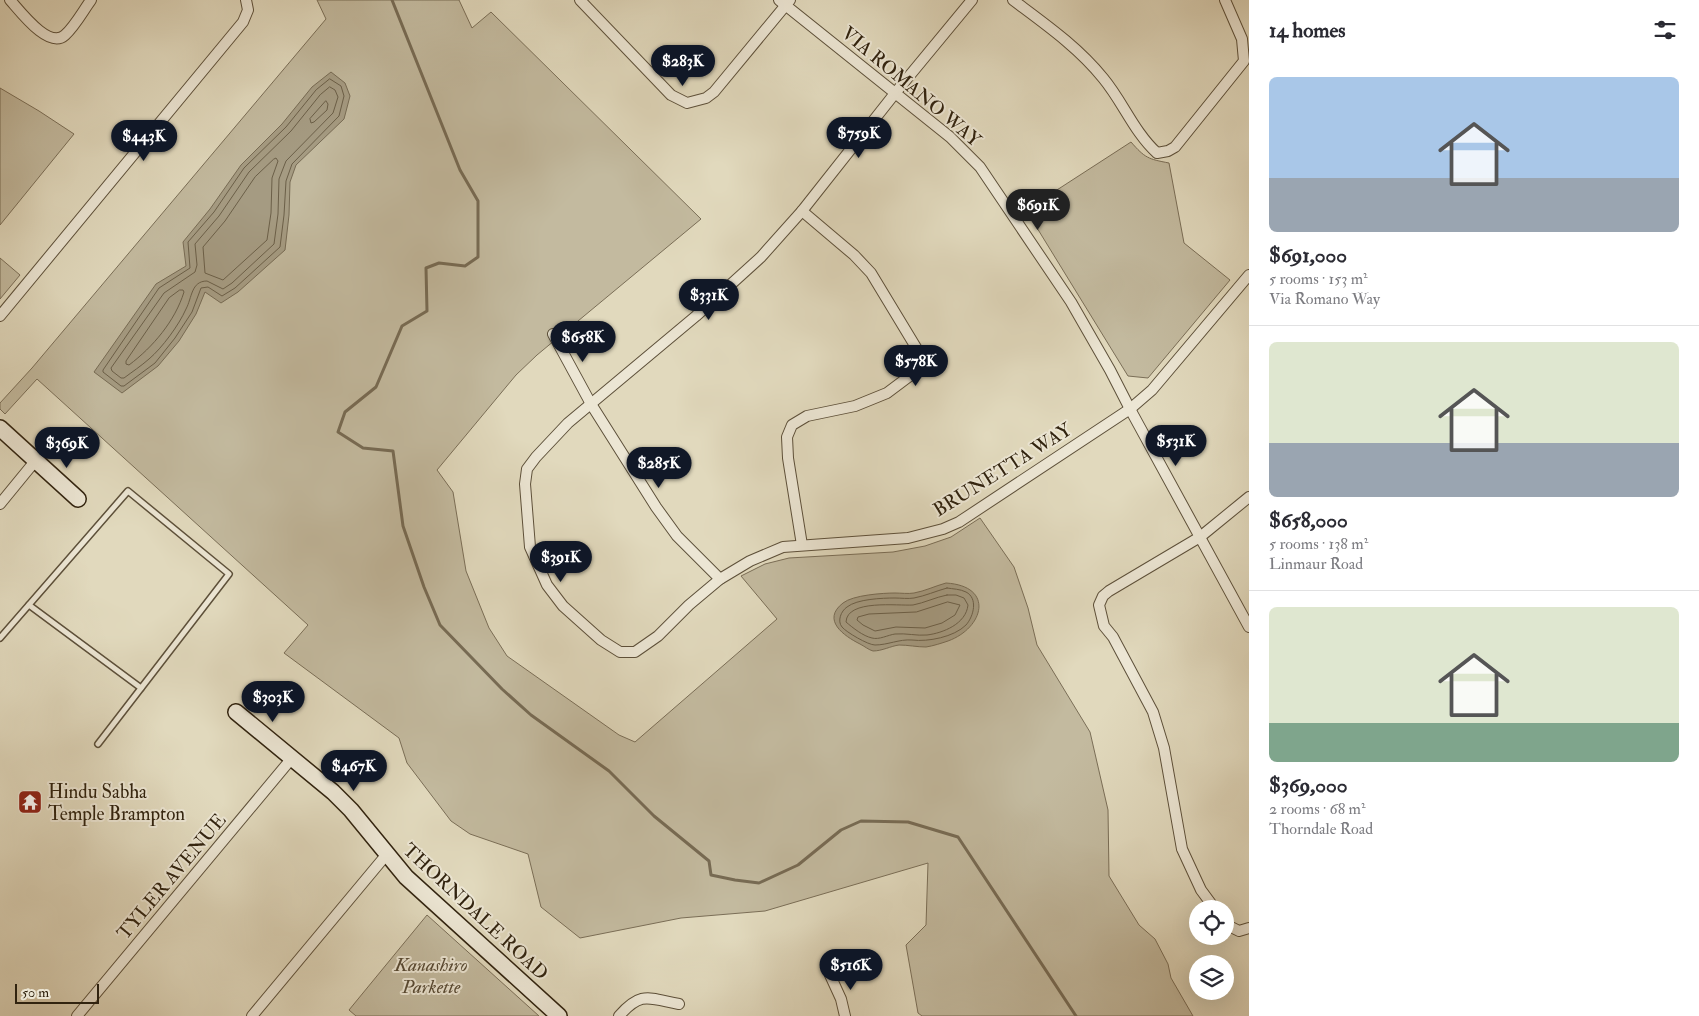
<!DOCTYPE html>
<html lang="en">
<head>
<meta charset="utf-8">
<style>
  body { margin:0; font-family:"IM FELL Double Pica",serif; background:#f7f7f7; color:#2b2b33; height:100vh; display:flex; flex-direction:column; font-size:19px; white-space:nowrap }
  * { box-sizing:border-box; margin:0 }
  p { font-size:16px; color:#7c7c81 }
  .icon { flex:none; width:28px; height:28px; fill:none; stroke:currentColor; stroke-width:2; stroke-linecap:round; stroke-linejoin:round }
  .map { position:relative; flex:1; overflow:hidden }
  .side { display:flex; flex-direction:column; background:#fff; width:450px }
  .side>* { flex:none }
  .tools { position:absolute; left:1189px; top:900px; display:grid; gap:10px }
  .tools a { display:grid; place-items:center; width:45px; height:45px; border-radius:50%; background:#fff; box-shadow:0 5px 20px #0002; font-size:25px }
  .scale { position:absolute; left:15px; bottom:12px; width:84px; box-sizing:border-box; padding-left:5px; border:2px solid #31230f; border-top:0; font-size:14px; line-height:18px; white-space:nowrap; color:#31230f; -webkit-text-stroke:4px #ece6d4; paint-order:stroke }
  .price { position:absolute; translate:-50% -42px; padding:0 11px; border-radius:18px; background:#111827; color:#fff; font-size:16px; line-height:32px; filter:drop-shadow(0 1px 2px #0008) }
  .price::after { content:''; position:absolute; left:50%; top:30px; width:15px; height:11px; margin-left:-8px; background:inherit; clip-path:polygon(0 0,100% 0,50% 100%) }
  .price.current { background:#222; color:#fff }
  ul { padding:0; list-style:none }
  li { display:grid; align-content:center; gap:10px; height:265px; padding:0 20px }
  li+li { border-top:1px solid #e1e1e2 }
  li span { display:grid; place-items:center; height:155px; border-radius:8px; color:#555 }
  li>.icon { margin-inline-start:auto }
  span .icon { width:90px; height:90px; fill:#fffc; stroke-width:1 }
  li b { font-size:21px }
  h2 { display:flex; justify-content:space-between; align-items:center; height:60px; padding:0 20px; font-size:21px }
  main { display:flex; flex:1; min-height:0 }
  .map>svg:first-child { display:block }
  .green { fill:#c3ba9f; stroke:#7a6e57 }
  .water { fill:#a59b82; stroke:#776b54 }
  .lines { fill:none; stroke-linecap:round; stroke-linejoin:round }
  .shore { stroke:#6b5f48; stroke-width:1 }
  .stream { stroke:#776b54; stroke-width:3 }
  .lane-casing { stroke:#5d503a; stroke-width:8 }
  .street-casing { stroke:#5d503a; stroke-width:12 }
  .secondary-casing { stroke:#31230f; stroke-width:18 }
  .lane { stroke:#ece6d4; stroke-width:5 }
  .street { stroke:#ece6d4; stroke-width:10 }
  .secondary { stroke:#ece6d4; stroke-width:15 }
  .labels { text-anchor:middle; stroke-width:4; stroke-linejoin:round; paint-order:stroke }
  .street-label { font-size:19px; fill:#31230f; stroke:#ece6d4 }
  .poi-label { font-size:19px; fill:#31230f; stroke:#ece6d4; text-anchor:start }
  .park-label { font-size:19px; font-style:italic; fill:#564933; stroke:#ece6d4 }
</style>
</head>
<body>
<main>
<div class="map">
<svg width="1249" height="1016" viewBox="0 0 1249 1016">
  <rect width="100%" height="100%" fill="#e1d9bd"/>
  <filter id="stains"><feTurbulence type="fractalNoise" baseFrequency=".004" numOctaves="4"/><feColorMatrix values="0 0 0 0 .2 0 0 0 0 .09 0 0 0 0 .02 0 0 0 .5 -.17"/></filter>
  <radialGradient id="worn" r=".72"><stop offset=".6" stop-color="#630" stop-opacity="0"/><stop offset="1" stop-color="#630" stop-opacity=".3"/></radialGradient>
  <g class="green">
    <path d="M 317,0 L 459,0 L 472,28 L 491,12 L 701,219 L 537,355 L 516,375 L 437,470 L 453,492 L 466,571 L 489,628 L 507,656 L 619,735 L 635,742 L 777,619 L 741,576 L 765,564 L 789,558 L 893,552 L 925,546 L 951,537 L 980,518 L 1014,567 L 1028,608 L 1037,645 L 1090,732 L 1108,810 L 1109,876 L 1139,925 L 1155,939 L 1168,964 L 1171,978 L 1193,1016 L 922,1016 L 918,1013 L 906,945 L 926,925 L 928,863 L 765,911 L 681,918 L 580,938 L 541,907 L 528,854 L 470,834 L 451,821 L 407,763 L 399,738 L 284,653 L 308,625 L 37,379 L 5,414 L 0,409 L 0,403 L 32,368 L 326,19 Z"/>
    <path d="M 0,88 L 39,111 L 74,134 L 0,225 Z"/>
    <path d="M 1131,142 C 1145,158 1148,159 1169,163 L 1184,243 L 1230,280 L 1148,378 L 1128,376 L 1026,210 Z"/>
    <path d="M 0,258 L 20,275 L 0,299 Z"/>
    <path d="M 427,915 L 539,1016 L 356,1016 L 349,1010 Z"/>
  </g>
  <g class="water">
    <path d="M 331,72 L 345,83 L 350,96 L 344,119 L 296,165 L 290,182 L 289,215 L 285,250 L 238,292 L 221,303 L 205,292 L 196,314 L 179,341 L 158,366 L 122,393 L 94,372 L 156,284 L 186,266 L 183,242 L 210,209 L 241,165 L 282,124 L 312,87 Z"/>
    <path d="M 946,583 C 995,586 984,628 948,641 C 942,643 933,646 926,647 C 917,647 908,645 899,645 C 891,646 882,651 873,651 C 869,650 864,646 860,644 C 844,636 821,620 843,603 C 853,595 883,593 895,593 C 901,593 908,594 914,593 C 925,591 935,586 946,583 Z"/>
  </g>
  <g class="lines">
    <g class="shore">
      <path d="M 330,79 L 341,86 L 344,96 L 339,116 L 292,164 L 286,181 L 284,215 L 280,247 L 235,288 L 222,296 L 208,287 L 201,288 L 192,312 L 175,338 L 155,363 L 124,386 L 121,386 L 103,372 L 103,370 L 159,288 L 190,268 L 188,242 L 214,212 L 244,168 L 286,127 L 316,90 Z"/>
      <path d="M 330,87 L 335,90 L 338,97 L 333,113 L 286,161 L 279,179 L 278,214 L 274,244 L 232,283 L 223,289 L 207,281 C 191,281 192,298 186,309 C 179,325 162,348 149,359 C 141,366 132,372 124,378 L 121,378 L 112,371 L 111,368 L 164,293 L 195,272 L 197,265 L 195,244 L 219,216 L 249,172 L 291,131 L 320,95 Z"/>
      <path d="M 326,101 L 328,104 L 327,110 L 314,122 L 311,123 L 310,119 Z"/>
      <path d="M 274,159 L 276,158 L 278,161 L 272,178 L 271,213 L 267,240 L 223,280 L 205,273 L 203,247 L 225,221 L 255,177 Z"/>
      <path d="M 180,290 L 183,290 L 184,292 C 175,321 153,347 129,365 L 126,364 L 126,361 L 169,298 Z"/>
      <path d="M 947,588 C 953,589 960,589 966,592 C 978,598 974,616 966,625 C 954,637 928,642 912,640 C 899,639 888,645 875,645 C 868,645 846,632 842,627 C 837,621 841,611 847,607 C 857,599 882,598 895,598 C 901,598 908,599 914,598 C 925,596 936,591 947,588 Z"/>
      <path d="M 947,595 L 956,595 L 964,598 L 968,605 C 966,624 943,633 927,635 C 917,636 906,633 895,634 C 888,635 879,640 872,638 C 863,636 853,628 846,622 C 847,599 898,606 913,605 C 924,603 936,597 947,595 Z"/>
      <path d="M 948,602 L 960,605 L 955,615 L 942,623 L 925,628 L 896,627 L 875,631 L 863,625 L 857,620 L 858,617 L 869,614 L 916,612 Z"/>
    </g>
    <path class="stream" d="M 392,0 L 460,170 L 478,201 L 478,257 L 465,266 L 439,263 L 426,268 L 427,311 L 402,326 L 376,387 L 345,412 L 338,432 L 363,448 L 393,451 L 403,526 L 424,587 L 440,625 L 502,689 L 531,715 L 609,771 L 654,816 L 709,861 L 711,875 L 735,880 L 759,883 L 798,865 L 841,830 L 861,821 L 908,822 L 958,837 L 1076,1016"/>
    <defs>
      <g id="lane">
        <path d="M 29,605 L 141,688"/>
        <path d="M 0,638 L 128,491 L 229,574 L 98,744"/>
      </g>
      <g id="street">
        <path d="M 10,0 C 20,11 49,50 65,35 C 75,26 83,11 91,0"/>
        <path d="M 580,0 L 671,95 L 687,103 L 706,98 L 714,92 L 790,0"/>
        <path d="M 779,0 L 950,137 L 980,167 L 1071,302 L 1110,370 L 1130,409 L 1249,627"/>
        <path d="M 972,0 L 896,92 L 802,211 L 761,257 L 696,316 L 568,423 L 536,457 L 527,469 L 525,484 L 530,547 L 547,585 L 563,606 L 601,640 L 620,652 L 635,652 L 658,636 L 689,605 L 720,579 L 750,561 L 783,547 L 908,538 L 943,529 L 959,522 L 1130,409 L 1152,390 L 1249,275"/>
        <path d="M 1013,0 C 1045,24 1078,47 1103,78 C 1123,102 1134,132 1157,153 L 1168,151 L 1175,147 L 1244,61 L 1242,39 L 1225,0"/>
        <path d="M 802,211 L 854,255 L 871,273 L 920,354 L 917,366 L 911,375 L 887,393 L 855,406 L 807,416 L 792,425 L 787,437 L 788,458 L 802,545"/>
        <path d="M 0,316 L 243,22 L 248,10 L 246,0"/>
        <path d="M 553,334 L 591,404 L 656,507 L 677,536 L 720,579"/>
        <path d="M 0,504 L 36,460"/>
        <path d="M 1215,909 L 1201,890 L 1182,849 L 1164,748 L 1153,712 L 1113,637 L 1104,626 L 1099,605 L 1103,596 L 1109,591 L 1200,537 L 1249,497"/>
        <path d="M 1225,922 L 1227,925 L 1239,931 L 1249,928"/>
        <path d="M 830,975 L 841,999 L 845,1016"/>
        <path d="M 77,1016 L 292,758"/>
        <path d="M 252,1016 L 387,854"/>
        <path d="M 619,1016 C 641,991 648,998 679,1004"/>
      </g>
      <g id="secondary">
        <path d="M 0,428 L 78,499"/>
        <path d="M 236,712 L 333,792 L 351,810 L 406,877 L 559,1016"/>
      </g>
    </defs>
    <use href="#lane" class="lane-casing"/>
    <use href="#street" class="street-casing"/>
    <use href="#secondary" class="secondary-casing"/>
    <use href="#lane" class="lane"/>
    <use href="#street" class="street"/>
    <use href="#secondary" class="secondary"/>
  </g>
  <defs>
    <symbol id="temple-square" viewBox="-11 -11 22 22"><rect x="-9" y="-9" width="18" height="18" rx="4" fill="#8f2418" stroke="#ece6d4"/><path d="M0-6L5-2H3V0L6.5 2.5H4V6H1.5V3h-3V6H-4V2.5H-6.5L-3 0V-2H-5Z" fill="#fff"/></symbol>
  </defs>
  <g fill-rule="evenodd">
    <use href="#temple-square" x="16" y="788" width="28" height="28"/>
  </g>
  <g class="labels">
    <g class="street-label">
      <text transform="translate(912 86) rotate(40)" y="7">VIA ROMANO WAY</text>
      <text transform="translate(1002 469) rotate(-32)" y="7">BRUNETTA WAY</text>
      <text transform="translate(171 876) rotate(-50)" y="7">TYLER AVENUE</text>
      <text transform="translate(476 911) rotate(43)" y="7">THORNDALE ROAD</text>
    </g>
    <g class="poi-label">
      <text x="48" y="798">Hindu Sabha<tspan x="48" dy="22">Temple Brampton</tspan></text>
    </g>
    <g class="park-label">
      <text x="431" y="971">Kanashiro<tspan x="431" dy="22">Parkette</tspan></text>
    </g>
  </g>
  <rect width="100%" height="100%" filter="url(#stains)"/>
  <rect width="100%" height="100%" fill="url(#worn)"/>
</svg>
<div class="tools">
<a><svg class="icon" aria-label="locate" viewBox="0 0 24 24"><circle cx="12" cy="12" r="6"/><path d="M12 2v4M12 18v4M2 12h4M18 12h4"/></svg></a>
<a><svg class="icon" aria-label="layers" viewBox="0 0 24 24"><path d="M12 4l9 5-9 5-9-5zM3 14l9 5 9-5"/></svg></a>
</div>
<div class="scale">50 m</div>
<b class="price" style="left:683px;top:87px">$283K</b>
<b class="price" style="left:859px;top:159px">$759K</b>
<b class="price" style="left:144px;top:162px">$443K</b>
<b class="price current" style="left:1038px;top:231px">$691K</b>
<b class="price" style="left:709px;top:321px">$331K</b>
<b class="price" style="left:583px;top:363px">$658K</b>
<b class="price" style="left:916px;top:387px">$578K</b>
<b class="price" style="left:1176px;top:467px">$531K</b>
<b class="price" style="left:67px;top:469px">$369K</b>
<b class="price" style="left:659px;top:489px">$285K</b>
<b class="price" style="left:561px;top:583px">$391K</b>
<b class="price" style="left:273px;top:723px">$303K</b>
<b class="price" style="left:354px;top:792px">$467K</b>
<b class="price" style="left:851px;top:991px">$516K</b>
</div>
<section class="side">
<h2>14 homes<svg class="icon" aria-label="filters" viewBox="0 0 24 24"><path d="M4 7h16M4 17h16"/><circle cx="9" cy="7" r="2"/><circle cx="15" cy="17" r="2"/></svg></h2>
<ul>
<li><span style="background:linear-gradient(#a9c7e8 65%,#9aa5b1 0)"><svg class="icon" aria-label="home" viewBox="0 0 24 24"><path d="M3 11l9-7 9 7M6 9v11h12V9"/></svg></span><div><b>$691,000</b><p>5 rooms · 153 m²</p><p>Via Romano Way</p></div></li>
<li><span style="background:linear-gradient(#dfe7d0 65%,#9aa5b1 0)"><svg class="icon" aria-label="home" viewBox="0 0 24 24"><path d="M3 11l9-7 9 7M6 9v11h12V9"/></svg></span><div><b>$658,000</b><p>5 rooms · 138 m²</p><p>Linmaur Road</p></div></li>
<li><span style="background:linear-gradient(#dfe7d0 75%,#7fa58c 0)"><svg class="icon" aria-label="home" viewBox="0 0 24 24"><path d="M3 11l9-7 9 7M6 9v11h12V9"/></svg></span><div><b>$369,000</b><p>2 rooms · 68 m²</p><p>Thorndale Road</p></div></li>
</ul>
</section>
</main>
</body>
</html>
